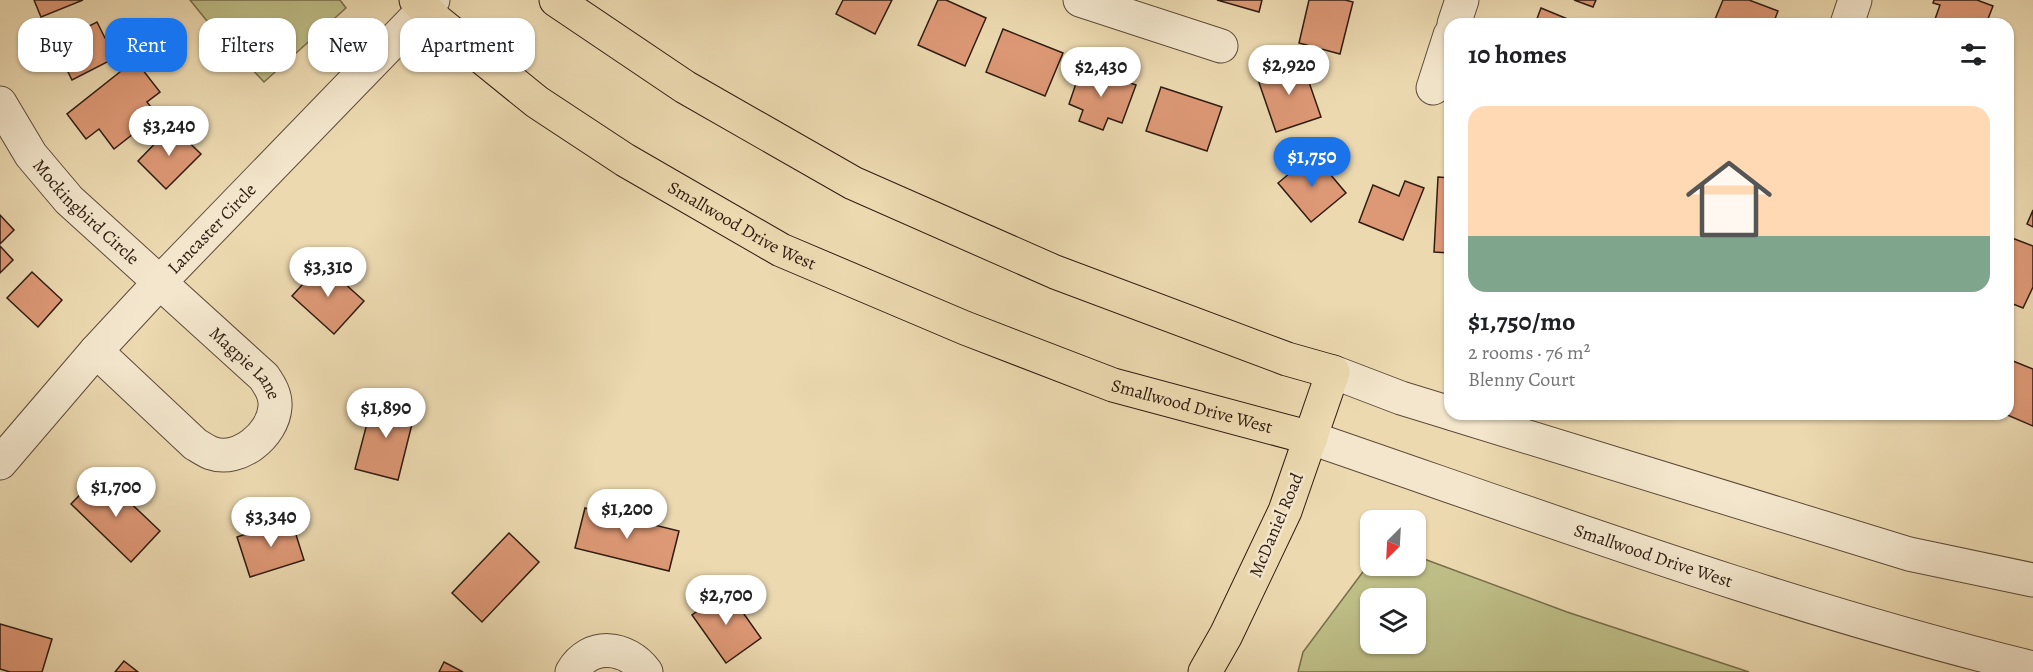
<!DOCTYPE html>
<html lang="en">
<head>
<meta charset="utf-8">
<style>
  body { margin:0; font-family:Alegreya,serif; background:#f2f2f2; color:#202124; height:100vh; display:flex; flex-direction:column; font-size:22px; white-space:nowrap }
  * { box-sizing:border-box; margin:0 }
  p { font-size:20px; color:#757577 }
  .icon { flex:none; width:33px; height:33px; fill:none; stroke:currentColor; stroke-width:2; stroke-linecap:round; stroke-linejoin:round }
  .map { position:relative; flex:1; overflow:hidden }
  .side { position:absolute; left:1444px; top:18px; width:570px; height:402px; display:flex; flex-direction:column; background:#fff; border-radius:18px; box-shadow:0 2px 4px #0004 }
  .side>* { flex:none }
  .hud { position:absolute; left:18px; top:18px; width:570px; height:54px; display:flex; gap:12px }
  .needle { width:39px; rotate:204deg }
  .buttons { position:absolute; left:1360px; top:510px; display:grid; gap:12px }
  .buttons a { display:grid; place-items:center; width:66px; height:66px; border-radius:12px; background:#fff; box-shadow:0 2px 4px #0004; font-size:30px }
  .price { position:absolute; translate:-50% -51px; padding:0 14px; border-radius:21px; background:#fff; color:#222; font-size:20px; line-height:39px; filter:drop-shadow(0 2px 3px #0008) }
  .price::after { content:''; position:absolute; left:50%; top:36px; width:18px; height:14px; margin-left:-9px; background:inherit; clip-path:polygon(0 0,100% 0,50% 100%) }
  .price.current { background:#1a73e8; color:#fff }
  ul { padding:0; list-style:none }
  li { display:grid; align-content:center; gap:12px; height:318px; padding:0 24px }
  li+li { border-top:2px solid #e0e0e0 }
  li span { display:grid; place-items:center; height:186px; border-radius:18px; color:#555 }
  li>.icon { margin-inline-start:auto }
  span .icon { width:108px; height:108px; fill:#fffc; stroke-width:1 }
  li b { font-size:26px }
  h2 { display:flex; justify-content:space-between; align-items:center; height:72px; padding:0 24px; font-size:26px }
  .pill { padding:0 21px; border-radius:18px; background:#fff; box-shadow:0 2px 4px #0004; font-size:21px; line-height:54px }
  .pill.current { background:#1a73e8; color:#fff }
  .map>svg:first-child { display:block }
  .green { fill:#bebe87; stroke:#766d4c; stroke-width:1.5; fill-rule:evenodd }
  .building { fill:#dd9875; stroke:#2f1c12; stroke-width:1.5 }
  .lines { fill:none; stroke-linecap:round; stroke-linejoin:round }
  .minor-casing { stroke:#5e4b3a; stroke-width:35 }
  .major-casing { stroke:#2f1c12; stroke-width:35 }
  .minor { stroke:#f3e6cc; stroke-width:33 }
  .major { stroke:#ecd9b0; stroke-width:33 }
  .labels { text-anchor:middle; stroke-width:5; stroke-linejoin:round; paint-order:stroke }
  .street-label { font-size:18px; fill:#2f1c12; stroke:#f3e6cc }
</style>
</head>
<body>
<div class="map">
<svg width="2033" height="672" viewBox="0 0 2033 672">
  <rect width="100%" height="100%" fill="#ecd9b0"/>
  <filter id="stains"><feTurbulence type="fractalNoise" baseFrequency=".00333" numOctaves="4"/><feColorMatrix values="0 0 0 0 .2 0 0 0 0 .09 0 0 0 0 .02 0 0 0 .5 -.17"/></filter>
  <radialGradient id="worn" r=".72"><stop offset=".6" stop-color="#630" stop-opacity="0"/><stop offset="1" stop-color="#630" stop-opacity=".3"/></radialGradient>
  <g class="green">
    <path d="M 190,0 L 340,0 L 346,8 L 264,82 L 207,21 Z"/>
    <path d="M 1416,556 L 1567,612 L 1749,672 L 1298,672 L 1303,652 L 1371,561 L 1371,566 L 1416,566 ZM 1371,598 L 1416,598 L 1416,644 L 1371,644 Z"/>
  </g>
  <g class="building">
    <path d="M 34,0 L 83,0 L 41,17 Z"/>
    <path d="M 843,0 L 892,0 L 875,34 L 836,14 Z"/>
    <path d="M 938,0 L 946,0 L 986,18 L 965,66 L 918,45 Z"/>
    <path d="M 1217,0 L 1262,0 L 1259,12 Z"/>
    <path d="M 1309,0 L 1345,0 L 1353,2 L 1340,54 L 1299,43 Z"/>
    <path d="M 1574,0 L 1596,0 L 1593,7 Z"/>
    <path d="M 1723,0 L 1749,0 L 1778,11 L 1773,24 L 1713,24 Z"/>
    <path d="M 1934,0 L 1977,0 L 1993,6 L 1986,24 L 1939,24 L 1934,22 L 1940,5 L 1933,3 Z"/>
    <path d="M 1541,8 L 1570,20 L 1569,24 L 1535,24 Z"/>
    <path d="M 97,22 L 115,58 L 72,80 L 54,44 Z"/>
    <path d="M 1003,29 L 1063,53 L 1045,96 L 986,72 Z"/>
    <path d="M 1301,59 L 1321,117 L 1276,132 L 1256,74 Z"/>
    <path d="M 135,60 L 160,92 L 147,102 L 157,115 L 114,149 L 99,129 L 86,139 L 67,114 Z"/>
    <path d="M 1082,66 L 1136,85 L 1122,123 L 1108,118 L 1103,130 L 1079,121 L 1083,110 L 1069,104 Z"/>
    <path d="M 1161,87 L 1222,107 L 1207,151 L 1146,131 Z"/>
    <path d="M 172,126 L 201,154 L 166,189 L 138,161 Z"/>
    <path d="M 1313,154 L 1346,193 L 1311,222 L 1278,183 Z"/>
    <path d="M 1438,177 L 1450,178 L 1450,253 L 1434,252 Z"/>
    <path d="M 1405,181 L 1424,188 L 1403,240 L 1359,222 L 1373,185 L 1399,196 Z"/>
    <path d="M 2033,210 L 2033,227 L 2027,224 Z"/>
    <path d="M 0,215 L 14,230 L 0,244 Z"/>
    <path d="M 2012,238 L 2033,246 L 2033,287 L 2023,308 L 2008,302 L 2008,246 Z"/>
    <path d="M 0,246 L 13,260 L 0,273 Z"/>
    <path d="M 322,263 L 364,301 L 334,334 L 292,296 Z"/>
    <path d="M 32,272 L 62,300 L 38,327 L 7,298 Z"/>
    <path d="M 2008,359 L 2033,369 L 2033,426 L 2005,414 L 2008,414 Z"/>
    <path d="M 374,397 L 416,408 L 398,480 L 355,469 Z"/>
    <path d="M 100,474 L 160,531 L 131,562 L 71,504 Z"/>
    <path d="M 585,508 L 679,531 L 669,571 L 575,548 Z"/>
    <path d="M 291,519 L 304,560 L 250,577 L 237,537 Z"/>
    <path d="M 509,533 L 539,562 L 482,622 L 452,593 Z"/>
    <path d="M 727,590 L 761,638 L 726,663 L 692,615 Z"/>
    <path d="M 0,624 L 52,639 L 42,672 L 10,672 L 0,669 Z"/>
    <path d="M 124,661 L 138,672 L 115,672 Z"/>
    <path d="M 444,662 L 463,672 L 439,672 Z"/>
  </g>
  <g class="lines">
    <defs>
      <g id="minor">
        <path d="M 1080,0 L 1221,46"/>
        <path d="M 1454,24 L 1462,0"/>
        <path d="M 1847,24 L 1855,0"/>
        <path d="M 1433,88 L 1450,35"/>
        <path id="s1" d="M 0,103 L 31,155 L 69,200 L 264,377 C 270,386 276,395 275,407 C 273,435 239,463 211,453 C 206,451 200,447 195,444 L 96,351"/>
        <path d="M 1333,372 L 1401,398 L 1450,413"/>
        <path d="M 1453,414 L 1909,554 L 2033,580"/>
        <path id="s2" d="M 1311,438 C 1550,520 1787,608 2033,668"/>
        <path id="s3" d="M 0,463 L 96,351 L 160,282 L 433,0"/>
        <path d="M 572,672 C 590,641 627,646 646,672"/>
      </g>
      <g id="major">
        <path id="s4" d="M 416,0 L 437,21 L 537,102 L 625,160 L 781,250 L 965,328 L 1113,385 L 1311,438"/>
        <path d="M 556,0 L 685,87 L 853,183 L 1055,272 L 1287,359 L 1333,372 L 1285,511 L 1226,635 L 1205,672"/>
      </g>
    </defs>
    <use href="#minor" class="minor-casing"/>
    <use href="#major" class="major-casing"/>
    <use href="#minor" class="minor"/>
    <use href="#major" class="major"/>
  </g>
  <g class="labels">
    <g class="street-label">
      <text dy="6" stroke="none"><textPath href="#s1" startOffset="140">Mockingbird Circle</textPath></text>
      <text dy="6" stroke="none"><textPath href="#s4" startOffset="398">Smallwood Drive West</textPath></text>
      <text dy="6" stroke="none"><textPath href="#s3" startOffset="316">Lancaster Circle</textPath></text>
      <text dy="6" stroke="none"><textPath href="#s1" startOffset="360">Magpie Lane</textPath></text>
      <text dy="6" stroke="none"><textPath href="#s4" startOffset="884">Smallwood Drive West</textPath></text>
      <text transform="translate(1276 525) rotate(-67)" y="6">McDaniel Road</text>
      <text dy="6" stroke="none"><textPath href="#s2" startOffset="362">Smallwood Drive West</textPath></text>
    </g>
  </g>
  <rect width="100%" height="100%" filter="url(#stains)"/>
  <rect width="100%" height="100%" fill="url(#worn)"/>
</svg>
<div class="buttons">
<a><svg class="needle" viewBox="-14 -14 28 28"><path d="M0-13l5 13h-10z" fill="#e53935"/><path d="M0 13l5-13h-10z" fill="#757577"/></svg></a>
<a><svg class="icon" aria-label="layers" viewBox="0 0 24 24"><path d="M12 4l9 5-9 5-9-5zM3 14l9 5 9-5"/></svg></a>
</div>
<b class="price" style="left:1289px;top:96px">$2,920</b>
<b class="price" style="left:1101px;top:98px">$2,430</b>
<b class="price" style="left:169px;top:157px">$3,240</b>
<b class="price current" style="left:1312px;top:188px">$1,750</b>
<b class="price" style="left:328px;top:298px">$3,310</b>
<b class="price" style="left:386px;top:439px">$1,890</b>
<b class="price" style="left:116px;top:518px">$1,700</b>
<b class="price" style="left:627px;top:540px">$1,200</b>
<b class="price" style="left:271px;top:548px">$3,340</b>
<b class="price" style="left:726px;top:626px">$2,700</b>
<div class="hud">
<a class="pill">Buy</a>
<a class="pill current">Rent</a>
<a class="pill">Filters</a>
<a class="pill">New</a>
<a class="pill">Apartment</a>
</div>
<section class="side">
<h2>10 homes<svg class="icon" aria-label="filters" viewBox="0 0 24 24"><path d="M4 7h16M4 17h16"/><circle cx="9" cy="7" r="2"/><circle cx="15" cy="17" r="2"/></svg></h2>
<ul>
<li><span style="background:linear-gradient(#ffd9b3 70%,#7fa58c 0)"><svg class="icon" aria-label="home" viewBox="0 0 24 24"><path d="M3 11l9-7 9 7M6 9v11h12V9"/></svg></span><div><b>$1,750/mo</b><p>2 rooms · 76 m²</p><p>Blenny Court</p></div></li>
</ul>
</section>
</div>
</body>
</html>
